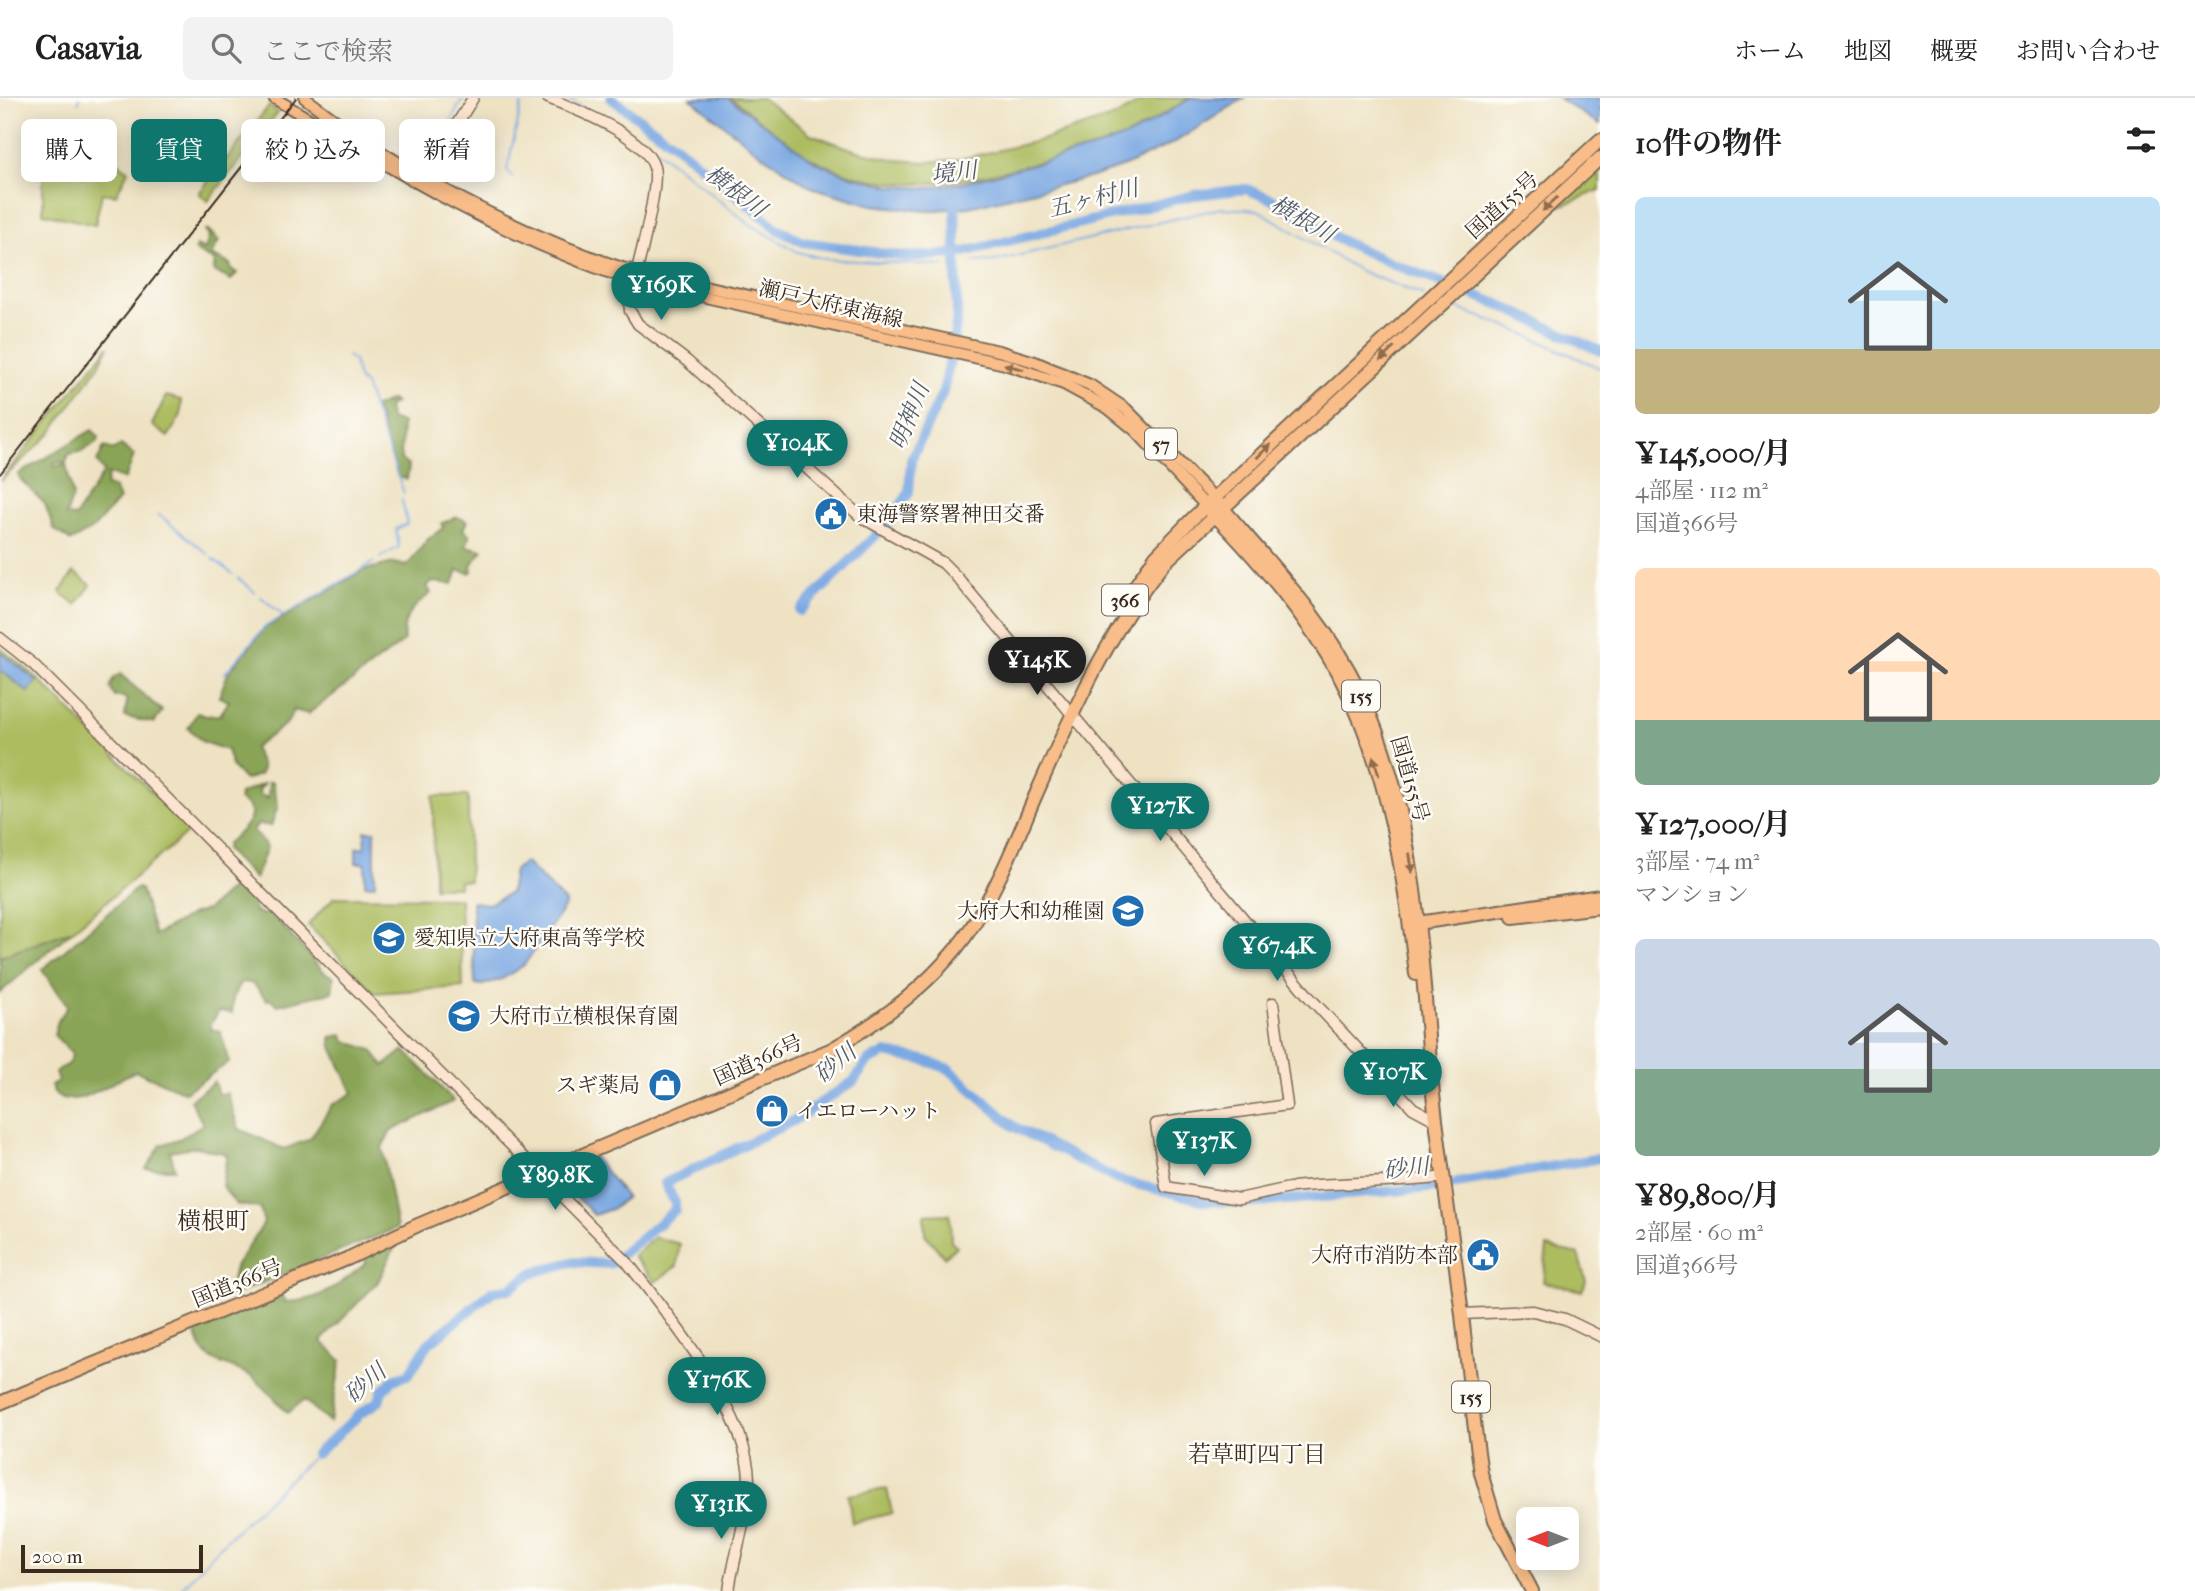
<!DOCTYPE html>
<html lang="ja">
<head>
<meta charset="utf-8">
<style>
  body { margin:0; font-family:"IM FELL French Canon","Noto Serif JP",serif; background:#f2f2f2; color:#222; height:100vh; display:flex; flex-direction:column; font-size:26px; white-space:nowrap }
  * { box-sizing:border-box; margin:0 }
  p { font-size:23px; color:#767676 }
  .icon { flex:none; width:38px; height:38px; fill:none; stroke:currentColor; stroke-width:2; stroke-linecap:round; stroke-linejoin:round }
  .map { position:relative; flex:1; overflow:hidden }
  .details { display:flex; flex-direction:column; background:#fff; width:595px }
  .details>* { flex:none }
  .hud { position:absolute; left:21px; top:21px; width:665px; height:63px; display:flex; gap:14px }
  .needle { width:46px; rotate:270deg }
  .tools { position:absolute; left:1516px; top:1409px; display:grid; gap:14px }
  .tools a { display:grid; place-items:center; width:63px; height:63px; border-radius:10px; background:#fff; box-shadow:0 4px 18px #0003; font-size:35px }
  .scale { position:absolute; left:21px; bottom:18px; width:182px; box-sizing:border-box; padding-left:7px; border:4px solid #3b2a1e; border-top:0; font-size:19px; line-height:24px; white-space:nowrap; color:#3b2a1e; -webkit-text-stroke:5px #fdfcf7; paint-order:stroke }
  .price { position:absolute; translate:-50% -60px; padding:0 16px; border-radius:24px; background:#0f766e; color:#fff; font-size:23px; line-height:46px; filter:drop-shadow(0 2px 4px #0008) }
  .price::after { content:''; position:absolute; left:50%; top:42px; width:21px; height:16px; margin-left:-10px; background:inherit; clip-path:polygon(0 0,100% 0,50% 100%) }
  .price.on { background:#222; color:#fff }
  ul { padding:0; list-style:none }
  li { display:grid; align-content:center; gap:14px; height:371px; padding:0 35px }
  li span { display:grid; place-items:center; height:217px; border-radius:10px; color:#555 }
  li>.icon { margin-inline-start:auto }
  span .icon { width:126px; height:126px; fill:#fffc; stroke-width:1 }
  li b { font-size:30px }
  h2 { display:flex; justify-content:space-between; align-items:center; height:84px; padding:0 35px; font-size:30px }
  .pill { padding:0 24px; border-radius:10px; background:#fff; box-shadow:0 4px 18px #0003; font-size:24px; line-height:63px }
  .pill.on { background:#0f766e; color:#fff }
  header { display:flex; align-items:center; gap:42px; box-sizing:border-box; height:98px; padding:0 35px; background:#fff; border-bottom:2px solid #e0e0e0 }
  header strong { font-size:33px }
  nav { display:flex; gap:38px; margin-inline-start:auto; font-size:24px }
  .search { width:490px; height:63px; background:#f2f2f2; display:flex; align-items:center; gap:18px; box-sizing:border-box; padding:0 24px; border-radius:10px; color:#767676; font-size:26px }
  main { display:flex; flex:1; min-height:0 }
  .map>svg:first-child { display:block }
  .green { fill:#acbc5f; stroke:#74733e; stroke-width:2 }
  .forest { fill:#89a456; stroke:#62673a; stroke-width:2 }
  .water { fill:#79a7e2; stroke:#5a6880; stroke-width:2 }
  .lines { fill:none; stroke-linecap:round; stroke-linejoin:round }
  .stream { stroke:#79a7e2; stroke-width:2 }
  .river { stroke:#79a7e2; stroke-width:10 }
  .secondary-casing { stroke:#7a6a58; stroke-width:13 }
  .primary-casing { stroke:#7a6a58; stroke-width:14 }
  .highway-casing { stroke:#7a6a58; stroke-width:16 }
  .secondary { stroke:#fce5d0; stroke-width:10 }
  .primary { stroke:#f8bd89; stroke-width:10 }
  .highway { stroke:#f8bd89; stroke-width:12 }
  .rail { stroke:#3b2a1e; stroke-width:2 }
  .oneway { fill:#906c4e }
  .labels { text-anchor:middle; stroke-width:5; stroke-linejoin:round; paint-order:stroke }
  .shield { fill:#fdfcf7; stroke:#75695f; stroke-width:2 }
  .shield-label { font-size:19px; font-weight:bold; fill:#3b2a1e }
  .street-label { font-size:21px; fill:#3b2a1e; stroke:#fdfcf7 }
  .poi-label { font-size:21px; fill:#3b2a1e; stroke:#fdfcf7; text-anchor:start }
  .water-label { font-size:23px; font-style:italic; fill:#545c6c; stroke:#fdfcf7 }
  .neighbourhood-label { font-size:23px; fill:#3b2a1e; stroke:#fdfcf7 }
  .quarter-label { font-size:24px; fill:#3b2a1e; stroke:#fdfcf7 }
</style>
</head>
<body>
<header>
<strong>Casavia</strong>
<div class="search"><svg class="icon" aria-label="search" viewBox="0 0 24 24"><circle cx="10" cy="10" r="6"/><path d="M15 15l6 6"/></svg>ここで検索</div>
<nav><a>ホーム</a><a>地図</a><a>概要</a><a>お問い合わせ</a></nav>
</header>
<main>
<div class="map">
<svg width="1600" height="1493" viewBox="0 0 1600 1493">
  <rect width="100%" height="100%" fill="#fdfcf7"/>
  <filter id="ink" filterUnits="userSpaceOnUse"><feTurbulence type="fractalNoise" baseFrequency=".0143" numOctaves="2"/><feDisplacementMap in="SourceGraphic" scale="14" xChannelSelector="R" yChannelSelector="G"/><feConvolveMatrix kernelMatrix="1 2 1 2 8 2 1 2 1" color-interpolation-filters="sRGB"/></filter>
  <filter id="wash" filterUnits="userSpaceOnUse"><feTurbulence type="fractalNoise" baseFrequency=".00686" numOctaves="4" result="noise"/><feDisplacementMap in="SourceGraphic" scale="28" xChannelSelector="R" yChannelSelector="G"/><feGaussianBlur stdDeviation="1.57" result="paint"/><feColorMatrix in="noise" values="0 0 0 0 0 0 0 0 0 0 0 0 0 0 0 0 0 1.4 0 .05"/><feComposite in="paint" operator="in"/></filter>
  <g filter="url(#wash)">
    <rect width="100%" height="100%" fill="#eee2c3"/>
    <g class="green">
      <path d="M 731,0 L 762,0 L 811,36 L 854,52 L 896,62 L 926,64 L 961,61 L 1038,43 L 1118,17 L 1147,0 L 1190,0 C 1172,11 1154,23 1136,33 C 1109,48 1074,55 1045,63 C 965,83 896,102 817,63 C 786,47 759,21 731,0 Z"/>
      <path d="M 269,8 L 278,14 L 208,103 L 199,95 Z"/>
      <path d="M 57,27 L 78,28 L 128,73 L 116,97 L 102,95 L 95,127 L 43,115 L 43,53 L 56,53 Z"/>
      <path d="M 1600,68 L 1600,92 L 1553,111 Z"/>
      <path d="M 109,248 L 99,268 L 50,336 L 0,383 Z"/>
      <path d="M 166,298 L 181,302 L 181,317 L 168,339 L 152,327 Z"/>
      <path d="M 74,474 L 91,487 L 76,507 L 60,494 Z"/>
      <path d="M 0,550 L 33,576 L 187,729 L 188,734 L 73,832 L 0,859 Z"/>
      <path d="M 433,698 L 468,698 L 469,783 L 459,783 L 459,789 L 434,789 Z"/>
      <path d="M 334,799 L 460,800 L 463,889 L 375,895 L 308,827 Z"/>
      <path d="M 950,1116 L 951,1143 L 957,1148 L 944,1159 L 925,1136 L 924,1117 Z"/>
      <path d="M 654,1139 L 680,1146 L 677,1168 L 655,1184 L 633,1158 Z"/>
      <path d="M 1547,1149 L 1578,1156 L 1586,1183 L 1582,1193 L 1543,1184 Z"/>
      <path d="M 887,1391 L 892,1415 L 852,1425 L 848,1397 Z"/>
    </g>
    <g class="forest">
      <path d="M 208,132 L 219,143 L 211,157 L 230,166 L 231,171 L 237,175 L 231,182 L 213,173 L 215,164 L 195,152 L 196,148 L 205,152 L 209,138 L 205,133 Z"/>
      <path d="M 391,302 L 395,305 L 388,308 L 390,321 L 402,325 L 401,362 L 409,368 L 407,381 L 398,379 L 375,309 Z"/>
      <path d="M 92,332 L 99,339 L 98,343 L 83,353 L 69,356 L 66,364 L 54,365 L 55,369 L 66,366 L 73,398 L 66,418 L 75,419 L 104,374 L 97,364 L 104,349 L 114,352 L 121,347 L 134,357 L 125,381 L 108,376 L 106,388 L 114,390 L 119,401 L 94,430 L 71,443 L 54,431 L 45,406 L 19,380 L 19,376 Z"/>
      <path d="M 457,419 L 467,423 L 463,431 L 470,437 L 466,448 L 483,452 L 471,467 L 472,473 L 470,475 L 458,472 L 453,486 L 432,484 L 427,488 L 431,495 C 413,509 401,519 404,543 L 308,616 L 294,612 L 287,625 L 254,650 L 262,669 L 261,676 L 245,682 L 232,669 L 227,652 L 203,644 L 188,630 L 197,615 L 206,618 L 220,617 L 229,603 L 219,599 L 228,575 L 265,530 L 364,472 L 394,465 L 407,468 L 428,441 L 443,430 L 442,425 Z"/>
      <path d="M 120,576 L 162,613 L 154,625 L 125,619 L 127,602 L 124,599 L 115,599 L 110,590 L 113,581 Z"/>
      <path d="M 269,684 L 273,684 L 278,708 L 271,728 L 258,726 L 253,732 L 267,749 L 255,781 L 226,752 L 227,745 C 239,735 267,715 239,702 L 240,696 L 265,685 L 259,692 L 260,697 L 268,700 Z"/>
      <path d="M 240,783 L 255,799 L 254,812 L 259,816 L 271,816 L 325,875 L 334,879 L 332,894 L 278,907 L 271,901 L 267,902 C 257,892 255,881 240,885 L 233,899 L 232,915 L 219,913 L 210,927 L 212,932 L 220,933 L 229,964 L 185,994 L 136,973 C 120,978 62,1024 51,987 L 58,983 L 55,974 C 63,967 71,969 72,955 L 54,937 L 58,923 L 68,908 L 42,872 L 137,790 L 141,791 L 155,837 L 193,816 L 207,812 Z"/>
      <path d="M 73,832 L 3,892 L 0,895 L 0,859 Z"/>
      <path d="M 343,937 L 345,943 L 372,952 L 384,968 L 404,952 L 454,1003 L 391,1033 L 382,1049 L 397,1130 L 228,1199 L 235,1169 L 264,1125 L 260,1110 L 236,1106 L 222,1088 L 227,1056 L 196,1049 L 170,1053 L 175,1071 L 146,1071 L 161,1047 L 181,1040 L 203,1026 L 190,1002 L 214,984 L 218,996 L 227,995 L 239,1031 L 284,1051 L 310,1041 L 332,1007 L 353,995 L 332,949 L 331,939 Z"/>
      <path d="M 393,1145 L 396,1146 L 378,1184 L 321,1243 L 341,1262 L 330,1324 L 304,1302 L 288,1315 C 277,1304 266,1289 253,1280 C 228,1262 201,1271 195,1230 L 280,1193 L 286,1204 C 321,1203 339,1187 366,1165 L 364,1157 Z"/>
    </g>
    <g class="water">
      <path d="M 690,0 L 728,0 L 816,64 L 854,79 L 891,88 L 926,90 L 966,84 L 1101,48 L 1134,35 L 1191,0 L 1244,0 L 1175,44 L 1127,67 L 1092,79 L 969,109 L 926,113 L 872,107 L 811,89 L 762,57 Z"/>
      <path d="M 1558,0 L 1600,0 L 1600,27 Z"/>
      <path d="M 0,554 L 37,583 L 28,594 L 0,572 Z"/>
      <path d="M 365,733 L 375,733 L 375,787 L 365,787 L 365,765 L 356,765 L 356,750 L 365,749 Z"/>
      <path d="M 525,764 L 565,804 L 565,808 L 524,867 L 502,881 L 483,887 L 475,886 L 472,804 L 489,806 L 510,795 L 514,772 Z"/>
      <path d="M 594,1059 L 626,1099 L 614,1110 L 594,1117 L 562,1084 L 565,1072 Z"/>
    </g>
    <g class="lines">
      <g class="stream">
        <path d="M 566,0 L 649,46 L 748,125 L 798,154 L 825,161 L 945,168"/>
        <path d="M 78,4 L 80,0"/>
        <path d="M 447,30 L 463,0"/>
        <path d="M 430,59 L 440,40"/>
        <path d="M 513,80 L 507,72 L 523,0"/>
        <path d="M 973,164 L 995,163 L 1221,110 L 1258,112 L 1360,173 L 1424,198"/>
        <path d="M 1449,207 L 1515,232 L 1600,270"/>
        <path d="M 347,258 L 354,263 L 358,281 L 365,287 L 404,395"/>
        <path d="M 158,416 L 208,456"/>
        <path d="M 212,460 L 233,476"/>
        <path d="M 380,460 L 399,449 L 396,431 L 407,426 L 402,402"/>
        <path d="M 238,480 L 255,494"/>
        <path d="M 261,499 L 284,518"/>
        <path d="M 225,575 L 265,529 L 374,464"/>
        <path d="M 179,1493 L 221,1447 L 316,1356"/>
      </g>
      <g class="river">
        <path d="M 611,0 L 674,46 L 779,132 L 803,144 L 909,159 L 956,156 L 1194,97 L 1246,91 L 1274,102 L 1338,141 L 1393,166 L 1498,206 L 1600,253"/>
        <path d="M 800,513 L 890,423 L 909,395 L 911,362 L 943,294 L 952,253 L 957,220 L 955,97"/>
        <path d="M 316,1356 L 361,1315 L 379,1303 L 382,1293 L 393,1282 L 409,1276 L 428,1246 L 493,1193 L 509,1191 L 532,1175 L 572,1164 L 610,1166 L 675,1112 L 675,1105 L 665,1085 L 793,1023 L 854,983 L 868,963 L 885,955 L 924,962 L 949,971 L 1013,1028 L 1118,1082 L 1206,1103 L 1251,1105 L 1428,1090 L 1600,1060"/>
      </g>
    </g>
  </g>
  <g filter="url(#ink)">
    <g class="lines">
      <defs>
        <g id="secondary">
          <path d="M 548,0 C 577,12 644,37 654,69 C 660,88 636,177 629,200 L 630,213 L 638,226 L 687,263 L 861,419 L 943,465 L 956,478 L 1310,900 L 1413,1010 L 1437,1023"/>
          <path d="M 421,84 L 473,0"/>
          <path d="M 0,540 L 33,566 L 109,642 L 627,1164 C 669,1218 748,1313 749,1382 C 750,1410 733,1461 729,1493"/>
          <path d="M 1273,905 L 1287,1007 L 1156,1026 L 1166,1089 L 1239,1101 L 1289,1090"/>
          <path d="M 1294,1089 C 1344,1084 1394,1086 1444,1079"/>
          <path d="M 1462,1216 L 1533,1213 L 1565,1221 L 1600,1238"/>
        </g>
        <g id="primary">
          <path d="M 274,0 C 393,72 501,139 634,183 L 1005,266 L 1064,286 L 1108,310 L 1135,332 L 1206,408"/>
          <path d="M 305,0 C 401,74 507,131 622,170 L 999,253 L 1035,264 L 1090,287 L 1126,311 L 1214,400"/>
        </g>
        <g id="highway">
          <path d="M 1214,400 C 1267,463 1324,519 1360,594 C 1418,717 1420,853 1432,987 C 1440,1064 1453,1140 1462,1217 C 1468,1270 1473,1323 1481,1375 L 1495,1422 L 1532,1493"/>
          <path d="M 1210,412 C 1259,463 1306,516 1340,579 C 1388,669 1404,776 1416,876"/>
          <path d="M 1120,510 L 1156,458 L 1193,420 L 1600,42"/>
          <path d="M 1513,819 L 1600,809"/>
          <path d="M 1412,829 L 1418,825 L 1600,798"/>
          <path d="M 0,1305 L 349,1160 L 418,1127 L 832,951 C 883,922 930,887 965,839 C 995,796 1014,748 1034,701 C 1070,619 1107,536 1164,465 L 1600,60"/>
        </g>
      </defs>
      <use href="#secondary" class="secondary-casing"/>
      <use href="#primary" class="primary-casing"/>
      <use href="#highway" class="highway-casing"/>
      <use href="#secondary" class="secondary"/>
      <use href="#primary" class="primary"/>
      <use href="#highway" class="highway"/>
      <path class="rail" d="M 0,376 L 296,0"/>
    </g>
    <defs><path id="oneway-solid" d="M-6-.8H1V-3.2L6.5 0L1 3.2V.8H-6Z" transform="scale(1.75)"/></defs>
    <g class="oneway">
      <use href="#oneway-solid" transform="translate(1550 106) rotate(137)"/>
      <use href="#oneway-solid" transform="translate(1387 256) rotate(137)"/>
      <use href="#oneway-solid" transform="translate(1014 269) rotate(-165)"/>
      <use href="#oneway-solid" transform="translate(1264 353) rotate(-44)"/>
      <use href="#oneway-solid" transform="translate(1376 668) rotate(-107)"/>
      <use href="#oneway-solid" transform="translate(1411 765) rotate(82)"/>
    </g>
  </g>
  <defs>
    <symbol id="civic-disc" viewBox="-11 -11 22 22"><circle r="9.5" fill="#1f6fb2" stroke="#fdfcf7"/><path d="M-.6-6.5H3V-4.5H.6V-3L4-1V1h2V6H-6V1h2V-1L-.6-3ZM-1.2 2.5V6h2.4V2.5Z" fill="#fff"/></symbol>
    <symbol id="school-disc" viewBox="-11 -11 22 22"><circle r="9.5" fill="#1f6fb2" stroke="#fdfcf7"/><path d="M0-5L7-2L0 1L-7-2ZM-4 1L0 2.5L4 1V4Q0 6-4 4Z" fill="#fff"/></symbol>
    <symbol id="shop-disc" viewBox="-11 -11 22 22"><circle r="9.5" fill="#1f6fb2" stroke="#fdfcf7"/><path d="M-5-2.5h2.3a2.7 3.5 0 0 1 5.4 0H5L5.5 6h-11ZM-1.5-2.5h3a1.5 2.3 0 0 0-3 0Z" fill="#fff"/></symbol>
  </defs>
  <g fill-rule="evenodd">
    <use href="#civic-disc" x="812" y="397" width="38" height="38"/>
    <use href="#school-disc" x="1109" y="794" width="38" height="38"/>
    <use href="#school-disc" x="370" y="821" width="38" height="38"/>
    <use href="#school-disc" x="445" y="899" width="38" height="38"/>
    <use href="#shop-disc" x="646" y="968" width="38" height="38"/>
    <use href="#shop-disc" x="753" y="994" width="38" height="38"/>
    <use href="#civic-disc" x="1464" y="1138" width="38" height="38"/>
  </g>
  <g class="labels">
    <g class="shield">
      <rect x="1145" y="330.5" width="32" height="31" rx="5"/>
      <rect x="1102" y="486.5" width="46" height="31" rx="5"/>
      <rect x="1342" y="582.5" width="38" height="31" rx="5"/>
      <rect x="1452" y="1283.5" width="38" height="31" rx="5"/>
    </g>
    <g class="shield-label">
      <text x="1161" y="353">57</text>
      <text x="1125" y="509">366</text>
      <text x="1361" y="605">155</text>
      <text x="1471" y="1306">155</text>
    </g>
    <g class="street-label">
      <text transform="translate(1502 107) rotate(-42)" y="7">国道155号</text>
      <text transform="translate(831 206) rotate(13)" y="7">瀬戸大府東海線</text>
      <text transform="translate(1410 681) rotate(74)" y="7">国道155号</text>
      <text transform="translate(758 962) rotate(-24)" y="7">国道366号</text>
      <text transform="translate(237 1185) rotate(-22)" y="7">国道366号</text>
    </g>
    <g class="poi-label">
      <text x="856" y="423">東海警察署神田交番</text>
      <text x="1104" y="820" text-anchor="end">大府大和幼稚園</text>
      <text x="414" y="847">愛知県立大府東高等学校</text>
      <text x="489" y="925">大府市立横根保育園</text>
      <text x="640" y="994" text-anchor="end">スギ薬局</text>
      <text x="796" y="1020">イエローハット</text>
      <text x="1458" y="1164" text-anchor="end">大府市消防本部</text>
    </g>
    <g class="water-label">
      <text transform="translate(954 74) rotate(-7)" y="8">境川</text>
      <text transform="translate(736 93) rotate(37)" y="8">横根川</text>
      <text transform="translate(1093 100) rotate(-14)" y="8">五ヶ村川</text>
      <text transform="translate(1303 121) rotate(30)" y="8">横根川</text>
      <text transform="translate(909 318) rotate(-68)" y="8">明神川</text>
      <text transform="translate(835 965) rotate(-40)" y="8">砂川</text>
      <text transform="translate(1406 1070) rotate(-6)" y="8">砂川</text>
      <text transform="translate(365 1285) rotate(-41)" y="8">砂川</text>
    </g>
    <g class="neighbourhood-label">
      <text x="1257" y="1364">若草町四丁目</text>
    </g>
    <g class="quarter-label">
      <text x="213" y="1131">横根町</text>
    </g>
  </g>
</svg>
<div class="tools">
<a><svg class="needle" viewBox="-14 -14 28 28"><path d="M0-13l5 13h-10z" fill="#e53935"/><path d="M0 13l5-13h-10z" fill="#767676"/></svg></a>
</div>
<div class="scale">200 m</div>
<b class="price" style="left:661px;top:224px">¥169K</b>
<b class="price" style="left:797px;top:382px">¥104K</b>
<b class="price on" style="left:1037px;top:599px">¥145K</b>
<b class="price" style="left:1160px;top:745px">¥127K</b>
<b class="price" style="left:1277px;top:885px">¥67.4K</b>
<b class="price" style="left:1393px;top:1011px">¥107K</b>
<b class="price" style="left:1204px;top:1080px">¥137K</b>
<b class="price" style="left:555px;top:1114px">¥89.8K</b>
<b class="price" style="left:717px;top:1319px">¥176K</b>
<b class="price" style="left:721px;top:1443px">¥131K</b>
<div class="hud">
<a class="pill">購入</a>
<a class="pill on">賃貸</a>
<a class="pill">絞り込み</a>
<a class="pill">新着</a>
</div>
</div>
<section class="details">
<h2>10件の物件<svg class="icon" aria-label="filters" viewBox="0 0 24 24"><path d="M4 7h16M4 17h16"/><circle cx="9" cy="7" r="2"/><circle cx="15" cy="17" r="2"/></svg></h2>
<ul>
<li><span style="background:linear-gradient(#bfe0f5 70%,#c2b280 0)"><svg class="icon" aria-label="home" viewBox="0 0 24 24"><path d="M3 11l9-7 9 7M6 9v11h12V9"/></svg></span><div><b>¥145,000/月</b><p>4部屋 · 112 m²</p><p>国道366号</p></div></li>
<li><span style="background:linear-gradient(#ffd9b3 70%,#7fa58c 0)"><svg class="icon" aria-label="home" viewBox="0 0 24 24"><path d="M3 11l9-7 9 7M6 9v11h12V9"/></svg></span><div><b>¥127,000/月</b><p>3部屋 · 74 m²</p><p>マンション</p></div></li>
<li><span style="background:linear-gradient(#c9d6e8 60%,#7fa58c 0)"><svg class="icon" aria-label="home" viewBox="0 0 24 24"><path d="M3 11l9-7 9 7M6 9v11h12V9"/></svg></span><div><b>¥89,800/月</b><p>2部屋 · 60 m²</p><p>国道366号</p></div></li>
</ul>
</section>
</main>
</body>
</html>
